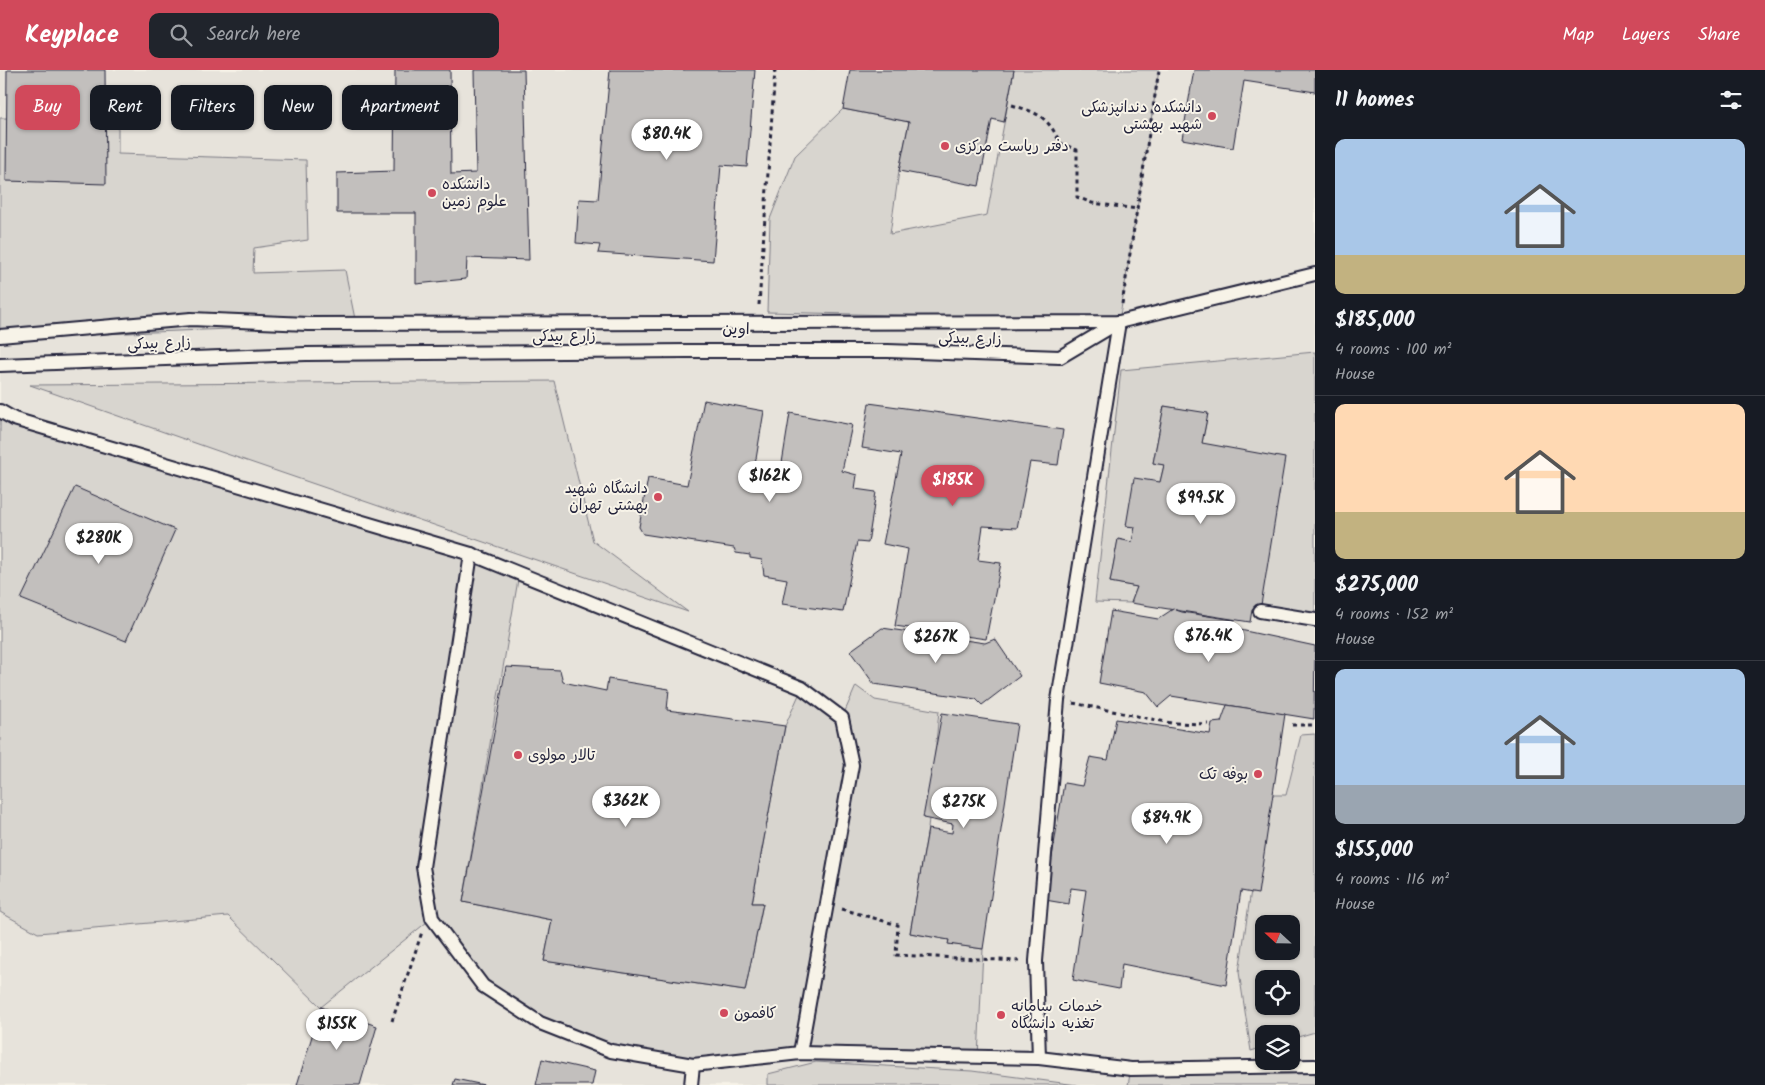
<!DOCTYPE html>
<html lang="en">
<head>
<meta charset="utf-8">
<style>
  body { margin:0; font-family:Kalam,"Playpen Sans Arabic",sans-serif; background:#20242c; color:#f1f3f6; height:100vh; display:flex; flex-direction:column; font-size:19px; white-space:nowrap }
  * { box-sizing:border-box; margin:0 }
  p { font-size:16px; color:#9ea1a6 }
  .icon { flex:none; width:28px; height:28px; fill:none; stroke:currentColor; stroke-width:2; stroke-linecap:round; stroke-linejoin:round }
  .map { position:relative; flex:1; overflow:hidden }
  .sheet { display:flex; flex-direction:column; background:#171b24; width:450px }
  .sheet>* { flex:none }
  .hud { position:absolute; left:15px; top:15px; width:475px; height:45px; display:flex; gap:10px }
  .needle { width:32px; rotate:292deg }
  .tools { position:absolute; left:1255px; top:845px; display:grid; gap:10px }
  .tools a { display:grid; place-items:center; width:45px; height:45px; border-radius:10px; background:#171b24; box-shadow:0 1px 4px #0004; font-size:25px }
  .price { position:absolute; translate:-50% -42px; padding:0 11px; border-radius:18px; background:#fff; color:#222; font-size:16px; line-height:32px; filter:drop-shadow(0 1px 2px #0008) }
  .price::after { content:''; position:absolute; left:50%; top:30px; width:15px; height:11px; margin-left:-8px; background:inherit; clip-path:polygon(0 0,100% 0,50% 100%) }
  .price.selected { background:#d1495b; color:#fff }
  ul { padding:0; list-style:none }
  li { display:grid; align-content:center; gap:10px; height:265px; padding:0 20px }
  li+li { border-top:1px solid #363941 }
  li span { display:grid; place-items:center; height:155px; border-radius:10px; color:#555 }
  li>.icon { margin-inline-start:auto }
  span .icon { width:90px; height:90px; fill:#fffc; stroke-width:1 }
  li b { font-size:21px }
  h2 { display:flex; justify-content:space-between; align-items:center; height:60px; padding:0 20px; font-size:21px }
  .tag { padding:0 18px; border-radius:10px; background:#171b24; box-shadow:0 1px 4px #0004; font-size:18px; line-height:45px }
  .tag.selected { background:#d1495b; color:#fff }
  header { display:flex; align-items:center; gap:30px; box-sizing:border-box; height:70px; padding:0 25px; background:#d1495b; color:#fff }
  header strong { font-size:24px }
  nav { display:flex; gap:28px; margin-inline-start:auto; font-size:18px }
  .search { width:350px; height:45px; background:#20242c; display:flex; align-items:center; gap:12px; box-sizing:border-box; padding:0 18px; border-radius:10px; color:#9ea1a6; font-size:19px }
  main { display:flex; flex:1; min-height:0 }
  .map>svg:first-child { display:block }
  .built { fill:#e7e3db; fill-rule:evenodd }
  .green { fill:#d8d5cf; stroke:#7d7c85; fill-rule:evenodd }
  .building { fill:#c2bfbd; stroke:#22223b }
  .lines { fill:none; stroke-linecap:round; stroke-linejoin:round }
  .lane-casing { stroke:#22223b; stroke-width:16 }
  .path { stroke:#22223b; stroke-width:3; stroke-dasharray:4 4; stroke-linecap:butt }
  .lane { stroke:#f7f3e8; stroke-width:12 }
  .poi-dot { fill:#d1495b; stroke:#f7f3e8; stroke-width:2 }
  .labels { text-anchor:middle; stroke-width:4; stroke-linejoin:round; paint-order:stroke }
  .poi-label { font-size:15px; fill:#22223b; stroke:#f7f3e8; text-anchor:start }
  .street-label { font-size:15px; fill:#22223b; stroke:#f7f3e8 }
  .neighbourhood-label { font-size:16px; fill:#22223b; stroke:#f7f3e8 }
</style>
</head>
<body>
<header>
<strong>Keyplace</strong>
<div class="search"><svg class="icon" aria-label="search" viewBox="0 0 24 24"><circle cx="10" cy="10" r="6"/><path d="M15 15l6 6"/></svg>Search here</div>
<nav><a>Map</a><a>Layers</a><a>Share</a></nav>
</header>
<main>
<div class="map">
<svg width="1315" height="1015" viewBox="0 0 1315 1015">
  <rect width="100%" height="100%" fill="#f7f3e8"/>
  <filter id="ink" filterUnits="userSpaceOnUse"><feTurbulence type="fractalNoise" baseFrequency=".02" numOctaves="2"/><feDisplacementMap in="SourceGraphic" scale="10" xChannelSelector="R" yChannelSelector="G"/><feConvolveMatrix kernelMatrix="1 2 1 2 8 2 1 2 1" color-interpolation-filters="sRGB"/></filter>
  <g filter="url(#ink)">
    <path class="built" d="M 0,0 L 1315,0 L 1315,1015 L 0,1015 ZM 1264,854 L 1291,854 L 1291,881 L 1264,881 ZM 1264,909 L 1291,909 L 1291,936 L 1264,936 ZM 1264,964 L 1291,964 L 1291,991 L 1264,991 Z"/>
    <g class="green">
      <path d="M 1014,0 L 1159,0 L 1119,252 L 1065,249 L 767,242 L 770,149 L 795,86 L 843,39 L 909,52 L 899,101 L 890,164 L 987,145 Z"/>
      <path d="M 0,48 L 118,49 L 118,84 L 306,90 L 308,170 L 254,178 L 253,203 L 345,200 L 356,254 L 0,268 Z"/>
      <path d="M 1315,282 L 1315,550 L 1260,541 L 1202,373 L 1208,344 L 1164,336 L 1153,393 L 1164,395 L 1160,412 L 1126,456 L 1135,457 L 1132,472 L 1118,470 L 1110,512 L 1137,517 L 1131,533 L 1095,532 L 1121,300 Z"/>
      <path d="M 554,311 L 593,471 L 688,542 L 215,380 L 30,315 Z"/>
      <path d="M 0,348 L 14,349 L 519,504 L 463,832 L 552,850 L 544,891 L 745,921 L 763,833 L 752,833 L 785,656 L 802,618 L 842,648 L 856,616 L 875,630 L 939,641 L 928,759 L 910,863 L 949,870 L 949,874 L 983,879 L 978,988 L 800,983 L 693,995 L 611,981 L 540,953 L 483,916 L 432,848 L 321,937 L 228,846 L 38,863 L 0,842 Z"/>
      <path d="M 1315,664 L 1315,962 L 1291,969 L 1291,964 L 1264,964 L 1264,977 L 1251,981 L 1239,902 L 1265,725 L 1286,725 L 1301,665 ZM 1264,854 L 1291,854 L 1291,881 L 1264,881 ZM 1264,909 L 1291,909 L 1291,936 L 1264,936 Z"/>
      <path d="M 816,992 L 972,1001 L 1077,1015 L 768,1015 L 768,1004 Z"/>
      <path d="M 1315,996 L 1315,1015 L 1128,1015 L 1131,999 Z"/>
    </g>
    <g class="building">
      <path d="M 7,0 L 105,0 L 106,114 L 6,111 Z"/>
      <path d="M 395,0 L 450,0 L 451,104 L 476,103 L 474,0 L 524,0 L 529,190 L 467,188 L 466,209 L 416,214 L 416,143 L 337,143 L 337,103 L 394,101 Z"/>
      <path d="M 610,0 L 755,0 L 747,97 L 721,95 L 713,191 L 598,183 L 600,175 L 576,173 L 579,129 L 598,130 Z"/>
      <path d="M 850,0 L 1014,0 L 1004,52 L 992,49 L 979,116 L 899,101 L 909,52 L 843,39 Z"/>
      <path d="M 1194,0 L 1315,0 L 1315,22 L 1244,11 L 1233,78 L 1182,69 Z"/>
      <path d="M 704,330 L 764,341 L 752,413 L 778,418 L 790,343 L 852,355 L 842,401 L 857,405 L 855,419 L 876,422 L 868,473 L 857,472 L 843,542 L 782,534 L 787,509 L 764,505 L 762,490 L 750,488 L 750,485 L 736,483 L 734,478 L 643,464 L 639,457 L 648,408 L 687,415 Z"/>
      <path d="M 869,333 L 1063,360 L 1058,395 L 1030,392 L 1017,458 L 983,456 L 978,490 L 1001,493 L 986,569 L 895,556 L 908,479 L 883,474 L 901,384 L 862,378 Z"/>
      <path d="M 1164,336 L 1208,343 L 1202,373 L 1285,388 L 1260,541 L 1252,540 L 1250,552 L 1131,533 L 1137,517 L 1110,512 L 1118,469 L 1132,472 L 1135,457 L 1126,456 L 1134,408 L 1160,412 L 1164,395 L 1153,393 Z"/>
      <path d="M 75,417 L 175,460 L 126,571 L 21,529 Z"/>
      <path d="M 1173,539 L 1182,542 L 1234,550 L 1231,558 L 1315,576 L 1314,649 L 1171,626 L 1158,637 L 1146,622 L 1099,613 L 1111,541 L 1158,549 Z"/>
      <path d="M 882,558 L 985,573 L 995,569 L 1020,606 L 982,635 L 976,629 L 874,614 L 850,581 Z"/>
      <path d="M 506,597 L 560,600 L 563,612 L 606,621 L 608,609 L 669,619 L 667,640 L 785,656 L 752,833 L 763,833 L 745,921 L 544,891 L 552,850 L 463,832 Z"/>
      <path d="M 1227,635 L 1285,644 L 1258,824 L 1241,821 L 1226,915 L 1122,894 L 1119,919 L 1073,910 L 1086,820 L 1071,818 L 1069,834 L 1045,830 L 1064,713 L 1082,716 L 1090,687 L 1108,690 L 1116,649 L 1210,664 L 1212,653 L 1221,652 Z"/>
      <path d="M 942,643 L 1017,654 L 983,879 L 948,874 L 949,870 L 910,863 L 928,759 L 952,763 L 953,754 L 923,748 Z"/>
      <path d="M 321,937 L 377,956 L 360,1015 L 297,1015 Z"/>
      <path d="M 542,989 L 595,1001 L 592,1015 L 536,1015 Z"/>
      <path d="M 455,1009 L 484,1015 L 453,1015 Z"/>
    </g>
    <g class="lines">
      <defs>
        <g id="lane">
          <path d="M 0,266 L 191,249 L 308,254 L 1119,252 L 1315,204"/>
          <path d="M 0,295 L 306,284 L 687,281 L 888,281 L 1060,287 L 1119,252"/>
          <path d="M 0,341 L 14,349 L 471,484 L 802,618 L 842,648 L 852,695 L 800,983"/>
          <path d="M 471,484 L 423,797 L 432,848 L 483,916 L 540,953 L 611,981 L 693,995 L 800,983 L 1039,988 L 1131,999 L 1315,996"/>
          <path d="M 1260,541 L 1315,550"/>
          <path d="M 1039,988 L 1036,891 L 1058,630 L 1119,252"/>
          <path d="M 691,1015 L 693,995"/>
        </g>
      </defs>
      <use href="#lane" class="lane-casing"/>
      <g class="path">
        <path d="M 1012,35 C 1039,43 1048,47 1060,73 L 1077,80 L 1077,127 L 1092,133 L 1137,139"/>
        <path d="M 1122,234 L 1159,0"/>
        <path d="M 759,235 L 775,0"/>
        <path d="M 1073,633 L 1171,653 L 1208,654"/>
        <path d="M 1292,655 L 1315,655"/>
        <path d="M 842,839 L 898,855 L 896,885 L 1019,891"/>
        <path d="M 392,951 L 422,862"/>
      </g>
      <use href="#lane" class="lane"/>
    </g>
  </g>
  <g class="poi-dot">
    <circle cx="1212" cy="46" r="5"/>
    <circle cx="945" cy="76" r="5"/>
    <circle cx="432" cy="123" r="5"/>
    <circle cx="658" cy="427" r="5"/>
    <circle cx="518" cy="685" r="5"/>
    <circle cx="1258" cy="704" r="5"/>
    <circle cx="724" cy="943" r="5"/>
    <circle cx="1001" cy="945" r="5"/>
  </g>
  <g class="labels">
    <g class="poi-label">
      <text x="1202" y="42" text-anchor="end">دانشکده دندانپزشکی<tspan x="1202" dy="17">شهید بهشتی</tspan></text>
      <text x="955" y="81">دفتر ریاست مرکزی</text>
      <text x="442" y="119">دانشکده<tspan x="442" dy="17">علوم زمین</tspan></text>
      <text x="648" y="423" text-anchor="end">دانشگاه شهید<tspan x="648" dy="17">بهشتی تهران</tspan></text>
      <text x="528" y="690">تالار مولوی</text>
      <text x="1248" y="709" text-anchor="end">بوفه تک</text>
      <text x="1011" y="941">خدمات سامانه<tspan x="1011" dy="17">تغذیه دانشگاه</tspan></text>
      <text x="734" y="948">کافمون</text>
    </g>
    <g class="street-label">
      <text x="564" y="271">زارع بیدکی</text>
      <text transform="translate(970 268) rotate(2)" y="5">زارع بیدکی</text>
      <text transform="translate(159 273) rotate(-2)" y="5">زارع بیدکی</text>
    </g>
    <g class="neighbourhood-label">
      <text x="736" y="264">اوین</text>
    </g>
  </g>
</svg>
<div class="tools">
<a><svg class="needle" viewBox="-14 -14 28 28"><path d="M0-13l5 13h-10z" fill="#e53935"/><path d="M0 13l5-13h-10z" fill="#9ea1a6"/></svg></a>
<a><svg class="icon" aria-label="locate" viewBox="0 0 24 24"><circle cx="12" cy="12" r="6"/><path d="M12 2v4M12 18v4M2 12h4M18 12h4"/></svg></a>
<a><svg class="icon" aria-label="layers" viewBox="0 0 24 24"><path d="M12 4l9 5-9 5-9-5zM3 14l9 5 9-5"/></svg></a>
</div>
<b class="price" style="left:667px;top:91px">$80.4K</b>
<b class="price" style="left:770px;top:433px">$162K</b>
<b class="price selected" style="left:953px;top:437px">$185K</b>
<b class="price" style="left:1201px;top:455px">$99.5K</b>
<b class="price" style="left:99px;top:495px">$280K</b>
<b class="price" style="left:1209px;top:593px">$76.4K</b>
<b class="price" style="left:936px;top:594px">$267K</b>
<b class="price" style="left:626px;top:758px">$362K</b>
<b class="price" style="left:964px;top:759px">$275K</b>
<b class="price" style="left:1167px;top:775px">$84.9K</b>
<b class="price" style="left:337px;top:981px">$155K</b>
<div class="hud">
<a class="tag selected">Buy</a>
<a class="tag">Rent</a>
<a class="tag">Filters</a>
<a class="tag">New</a>
<a class="tag">Apartment</a>
</div>
</div>
<section class="sheet">
<h2>11 homes<svg class="icon" aria-label="filters" viewBox="0 0 24 24"><path d="M4 7h16M4 17h16"/><circle cx="9" cy="7" r="2"/><circle cx="15" cy="17" r="2"/></svg></h2>
<ul>
<li><span style="background:linear-gradient(#a9c7e8 75%,#c2b280 0)"><svg class="icon" aria-label="home" viewBox="0 0 24 24"><path d="M3 11l9-7 9 7M6 9v11h12V9"/></svg></span><div><b>$185,000</b><p>4 rooms · 100 m²</p><p>House</p></div></li>
<li><span style="background:linear-gradient(#ffd9b3 70%,#c2b280 0)"><svg class="icon" aria-label="home" viewBox="0 0 24 24"><path d="M3 11l9-7 9 7M6 9v11h12V9"/></svg></span><div><b>$275,000</b><p>4 rooms · 152 m²</p><p>House</p></div></li>
<li><span style="background:linear-gradient(#a9c7e8 75%,#9aa5b1 0)"><svg class="icon" aria-label="home" viewBox="0 0 24 24"><path d="M3 11l9-7 9 7M6 9v11h12V9"/></svg></span><div><b>$155,000</b><p>4 rooms · 116 m²</p><p>House</p></div></li>
</ul>
</section>
</main>
</body>
</html>
